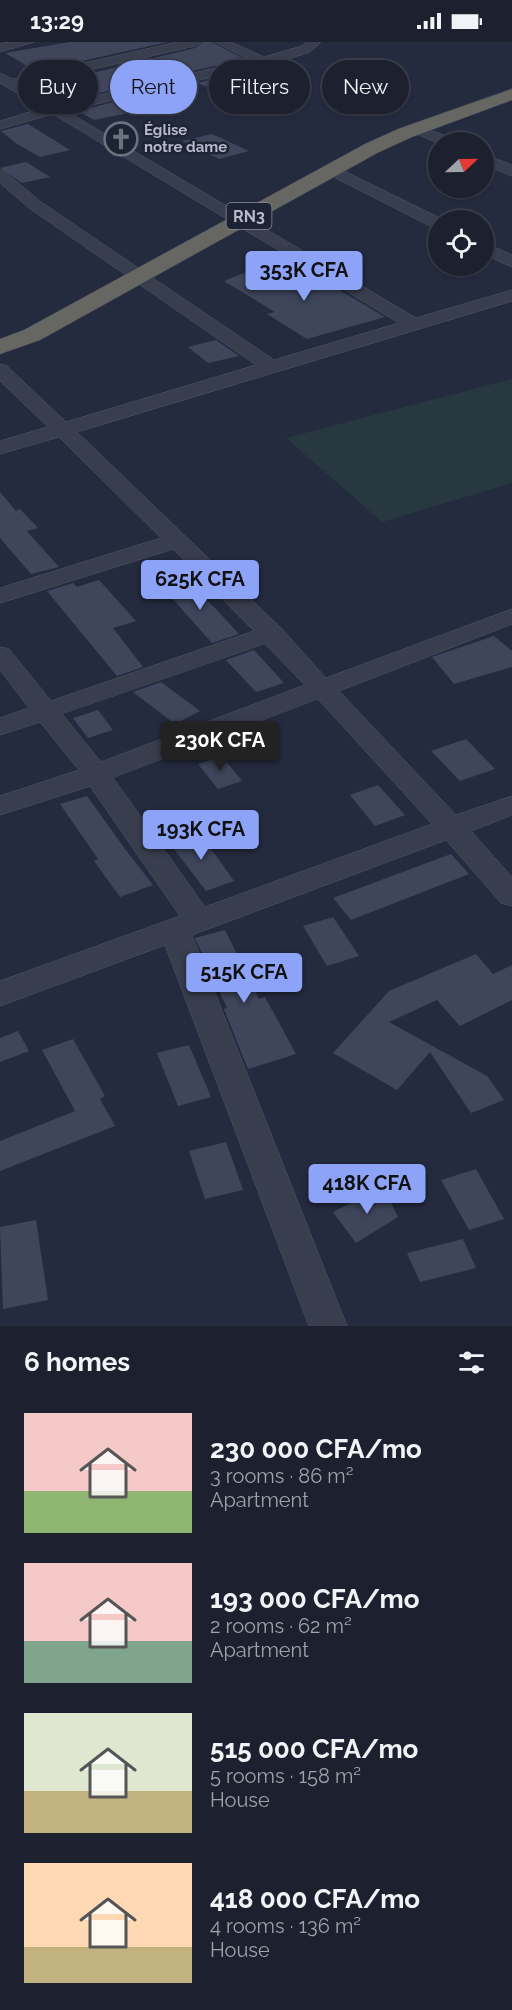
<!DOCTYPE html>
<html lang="en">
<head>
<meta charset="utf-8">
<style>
  body { margin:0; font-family:Raleway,sans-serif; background:#292d3b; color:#f1f3f6; height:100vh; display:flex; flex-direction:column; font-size:22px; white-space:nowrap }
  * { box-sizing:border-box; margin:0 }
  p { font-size:20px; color:#a0a3aa }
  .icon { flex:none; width:33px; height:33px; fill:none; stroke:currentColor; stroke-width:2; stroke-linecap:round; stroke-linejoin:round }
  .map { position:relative; height:1284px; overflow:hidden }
  .sheet { display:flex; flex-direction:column; background:#1c202f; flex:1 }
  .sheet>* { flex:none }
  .guide { position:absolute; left:18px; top:18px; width:477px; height:54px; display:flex; gap:12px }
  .needle { width:39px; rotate:68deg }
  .tools { position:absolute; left:428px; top:90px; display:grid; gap:12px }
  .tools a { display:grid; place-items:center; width:66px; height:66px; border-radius:50%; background:#1c202f; box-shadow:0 2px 4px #0004,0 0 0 2px #3a3e4b; font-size:30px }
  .price { position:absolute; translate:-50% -51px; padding:0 14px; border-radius:6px; background:#8ca3f7; color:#111; font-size:20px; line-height:39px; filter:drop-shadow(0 2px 3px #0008) }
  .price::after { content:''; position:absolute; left:50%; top:36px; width:18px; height:14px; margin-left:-9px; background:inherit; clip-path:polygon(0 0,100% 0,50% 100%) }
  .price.on { background:#222; color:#fff }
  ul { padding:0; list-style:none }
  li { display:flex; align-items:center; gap:18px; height:150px; padding:0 24px }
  li span { display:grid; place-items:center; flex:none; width:168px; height:120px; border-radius:0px; color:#555 }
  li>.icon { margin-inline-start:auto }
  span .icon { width:72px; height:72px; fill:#fffc; stroke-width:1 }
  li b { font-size:26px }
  h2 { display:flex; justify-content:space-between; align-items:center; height:72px; padding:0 24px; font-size:26px }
  .tag { padding:0 21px; border-radius:27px; background:#1c202f; box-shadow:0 2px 4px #0004,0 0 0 2px #3a3e4b; font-size:21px; line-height:54px }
  .tag.on { background:#8ca3f7; color:#111 }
  .status { display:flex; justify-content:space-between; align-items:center; height:42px; padding:0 30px; background:#1c202f; direction:ltr }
  .status svg { height:16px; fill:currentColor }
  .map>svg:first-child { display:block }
  .green { fill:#273840 }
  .building { fill:#3f465c }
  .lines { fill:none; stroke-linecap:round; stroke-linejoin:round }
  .minor-casing { stroke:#515666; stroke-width:1 }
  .trunk-casing { stroke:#414656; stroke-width:1 }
  .minor { fill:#393e4f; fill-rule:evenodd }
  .trunk { fill:#666662; fill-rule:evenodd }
  .labels { text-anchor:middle; stroke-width:5; stroke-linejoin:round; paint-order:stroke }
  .far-poi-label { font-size:15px; font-weight:bold; fill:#b5b9c9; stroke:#1e2334; text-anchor:start }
  .shield { fill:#1e2334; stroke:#888c9c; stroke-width:1.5 }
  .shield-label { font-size:16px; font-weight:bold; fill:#b5b9c9 }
</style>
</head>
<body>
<div class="status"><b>13:29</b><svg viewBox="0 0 49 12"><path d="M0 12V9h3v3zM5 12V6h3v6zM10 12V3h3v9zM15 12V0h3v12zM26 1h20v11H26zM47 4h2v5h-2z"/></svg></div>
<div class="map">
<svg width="512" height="1284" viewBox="0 0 512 1284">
  <rect width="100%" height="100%" fill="#252b3f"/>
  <path class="green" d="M 512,337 L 512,441 L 382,480 L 286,396 Z"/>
  <g class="building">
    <path d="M 70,0 L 168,0 L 36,29 L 5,11 Z"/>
    <path d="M 203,0 L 212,0 L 244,17 L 56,61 L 31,46 L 195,6 Z"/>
    <path d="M 243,30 L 266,40 L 221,50 L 197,41 Z"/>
    <path d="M 134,55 L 158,65 L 94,78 L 78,69 Z"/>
    <path d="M 28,82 L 70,108 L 40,115 L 17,102 L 1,89 Z"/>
    <path d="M 212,92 L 249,109 L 219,117 L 182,99 Z"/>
    <path d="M 26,120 L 50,135 L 22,141 L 0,126 Z"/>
    <path d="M 271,226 L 307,240 L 321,237 L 385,275 L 307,297 L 267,272 L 275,270 L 224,239 L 254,227 L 262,230 Z"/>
    <path d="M 216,298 L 239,314 L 208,321 L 188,305 Z"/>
    <path d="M 0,450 L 16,469 L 20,467 L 38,486 L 27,489 L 59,525 L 31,532 L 0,496 Z"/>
    <path d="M 185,537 L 214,565 L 239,592 L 212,601 L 162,545 Z"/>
    <path d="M 99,538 L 136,579 L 113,586 L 143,625 L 117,634 L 47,549 L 73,541 L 77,545 Z"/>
    <path d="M 494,594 L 512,609 L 512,625 L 454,642 L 432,615 Z"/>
    <path d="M 254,608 L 284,641 L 256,650 L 226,618 Z"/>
    <path d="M 161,640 L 200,669 L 175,682 L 133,650 Z"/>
    <path d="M 98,668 L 113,688 L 88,696 L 73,676 Z"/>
    <path d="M 466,697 L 495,727 L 460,739 L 431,709 Z"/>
    <path d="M 222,714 L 242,739 L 218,747 L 198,722 Z"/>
    <path d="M 378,743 L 405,773 L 375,784 L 350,753 Z"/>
    <path d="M 87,754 L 125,807 L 153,843 L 120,855 L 94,819 L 98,817 L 60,762 Z"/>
    <path d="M 196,789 L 217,815 L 234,839 L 206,849 L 168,799 Z"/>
    <path d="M 451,812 L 469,832 L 351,878 L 333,856 Z"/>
    <path d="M 333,875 L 359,914 L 327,924 L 303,884 Z"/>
    <path d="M 225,888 L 259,957 L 265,955 L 296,1012 L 248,1027 L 224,967 L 227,966 L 195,896 Z"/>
    <path d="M 476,912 L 493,932 L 512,923 L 512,958 L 460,984 L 437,958 L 389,980 L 487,1034 L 504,1058 L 471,1071 L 430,1010 L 397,1048 L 333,1011 L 389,949 Z"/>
    <path d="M 18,989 L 29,1009 L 0,1020 L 0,996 Z"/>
    <path d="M 73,997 L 105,1054 L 100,1057 L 115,1084 L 0,1129 L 0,1099 L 75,1069 L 42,1008 Z"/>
    <path d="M 189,1003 L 211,1055 L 178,1064 L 157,1011 Z"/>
    <path d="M 226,1100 L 243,1148 L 205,1157 L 189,1109 Z"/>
    <path d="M 476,1127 L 504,1177 L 469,1188 L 441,1138 Z"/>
    <path d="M 383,1145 L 398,1175 L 356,1201 L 333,1170 Z"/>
    <path d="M 36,1178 L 48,1258 L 3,1267 L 0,1185 Z"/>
    <path d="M 463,1197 L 476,1226 L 420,1240 L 407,1211 Z"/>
  </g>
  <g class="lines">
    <defs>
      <g id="minor">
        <path d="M 10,0 L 34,0 L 0,10 L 0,2 Z"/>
        <path d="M 178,0 L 201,0 L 195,4 L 22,43 L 56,63 L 250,18 L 215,0 L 231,0 L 264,15 L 302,4 L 307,0 L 321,0 L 310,10 L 285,18 L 66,69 L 416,276 L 512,248 L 512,259 L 77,390 L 281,586 L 326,636 L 512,567 L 512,582 L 339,649 L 456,773 L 512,754 L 512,773 L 471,789 L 512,835 L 512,864 L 501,861 L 446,798 L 192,893 L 347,1284 L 309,1284 L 165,903 L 0,964 L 0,939 L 180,874 L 90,744 L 0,773 L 0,754 L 79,728 L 40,680 L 0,693 L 0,676 L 29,666 L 0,628 L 0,605 L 9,607 L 51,659 L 254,589 L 173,507 L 0,561 L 0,546 L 161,496 L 59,395 L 0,412 L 0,399 L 48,385 L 0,339 L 0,322 L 7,324 L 66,380 L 256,323 L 29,166 L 0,141 L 0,128 L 5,130 L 41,160 L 274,318 L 399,281 L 53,72 L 0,87 L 0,79 L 43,66 L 0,41 L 0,31 L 12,37 ZM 265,602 L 305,643 L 101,720 L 62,672 ZM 318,657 L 432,782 L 205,865 L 113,736 Z"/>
        <path d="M 417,83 L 453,97 L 455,100 L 438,101 L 412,90 L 410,87 Z"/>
        <path d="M 483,112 L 512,123 L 512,134 L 483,122 Z"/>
        <path d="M 331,123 L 336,125 L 444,178 L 438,178 L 438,187 L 432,185 L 326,131 L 323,128 Z"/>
        <path d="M 483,200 L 512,213 L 512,225 L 483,212 Z"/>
      </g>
      <path id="trunk" d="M 512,47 L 512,58 L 412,95 L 379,110 L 40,298 L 0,312 L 0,297 L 24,288 L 365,102 L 398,87 Z"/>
    </defs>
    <use href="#minor" class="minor-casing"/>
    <use href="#trunk" class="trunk-casing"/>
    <use href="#minor" class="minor"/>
    <use href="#trunk" class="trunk"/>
  </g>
  <defs>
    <symbol id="church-ring" viewBox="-11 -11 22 22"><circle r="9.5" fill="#1e2334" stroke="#6b7280" stroke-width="1.5"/><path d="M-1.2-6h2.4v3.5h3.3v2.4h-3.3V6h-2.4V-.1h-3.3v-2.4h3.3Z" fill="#6b7280"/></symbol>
  </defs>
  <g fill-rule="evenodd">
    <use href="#church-ring" x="102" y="78" width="38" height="38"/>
  </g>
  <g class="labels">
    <g class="far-poi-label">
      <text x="144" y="93">Église<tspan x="144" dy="17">notre dame</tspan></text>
    </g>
    <rect class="shield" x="226.5" y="161" width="45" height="26" rx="4.5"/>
    <g class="shield-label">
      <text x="249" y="180">RN3</text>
    </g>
  </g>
</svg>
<div class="tools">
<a><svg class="needle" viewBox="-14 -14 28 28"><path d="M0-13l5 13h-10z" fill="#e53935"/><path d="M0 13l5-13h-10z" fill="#a0a3aa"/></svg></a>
<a><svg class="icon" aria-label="locate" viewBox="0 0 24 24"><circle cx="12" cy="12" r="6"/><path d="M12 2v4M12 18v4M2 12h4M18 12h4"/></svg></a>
</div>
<b class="price" style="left:304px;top:260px">353K CFA</b>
<b class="price" style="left:200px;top:569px">625K CFA</b>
<b class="price on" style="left:220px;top:730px">230K CFA</b>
<b class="price" style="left:201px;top:819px">193K CFA</b>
<b class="price" style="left:244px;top:962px">515K CFA</b>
<b class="price" style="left:367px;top:1173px">418K CFA</b>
<div class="guide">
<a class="tag">Buy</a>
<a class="tag on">Rent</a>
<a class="tag">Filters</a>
<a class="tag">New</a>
</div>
</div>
<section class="sheet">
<h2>6 homes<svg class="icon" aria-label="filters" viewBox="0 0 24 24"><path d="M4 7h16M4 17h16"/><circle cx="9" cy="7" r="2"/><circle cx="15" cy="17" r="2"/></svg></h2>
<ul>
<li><span style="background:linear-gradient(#f6c9c9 65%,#8fb573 0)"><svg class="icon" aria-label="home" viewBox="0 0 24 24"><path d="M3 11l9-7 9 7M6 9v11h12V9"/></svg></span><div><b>230 000 CFA/mo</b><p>3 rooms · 86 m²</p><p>Apartment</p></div></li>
<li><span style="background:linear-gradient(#f6c9c9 65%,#7fa58c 0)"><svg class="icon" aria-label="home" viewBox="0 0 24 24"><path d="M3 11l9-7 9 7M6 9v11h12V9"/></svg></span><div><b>193 000 CFA/mo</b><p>2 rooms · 62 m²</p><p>Apartment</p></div></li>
<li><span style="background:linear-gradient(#dfe7d0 65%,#c2b280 0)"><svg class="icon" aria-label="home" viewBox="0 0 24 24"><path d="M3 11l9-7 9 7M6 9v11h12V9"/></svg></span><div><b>515 000 CFA/mo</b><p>5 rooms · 158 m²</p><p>House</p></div></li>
<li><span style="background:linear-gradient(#ffd9b3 70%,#c2b280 0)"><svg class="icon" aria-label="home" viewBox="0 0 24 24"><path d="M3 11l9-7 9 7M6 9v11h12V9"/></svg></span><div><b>418 000 CFA/mo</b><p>4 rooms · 136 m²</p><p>House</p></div></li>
</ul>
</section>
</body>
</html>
